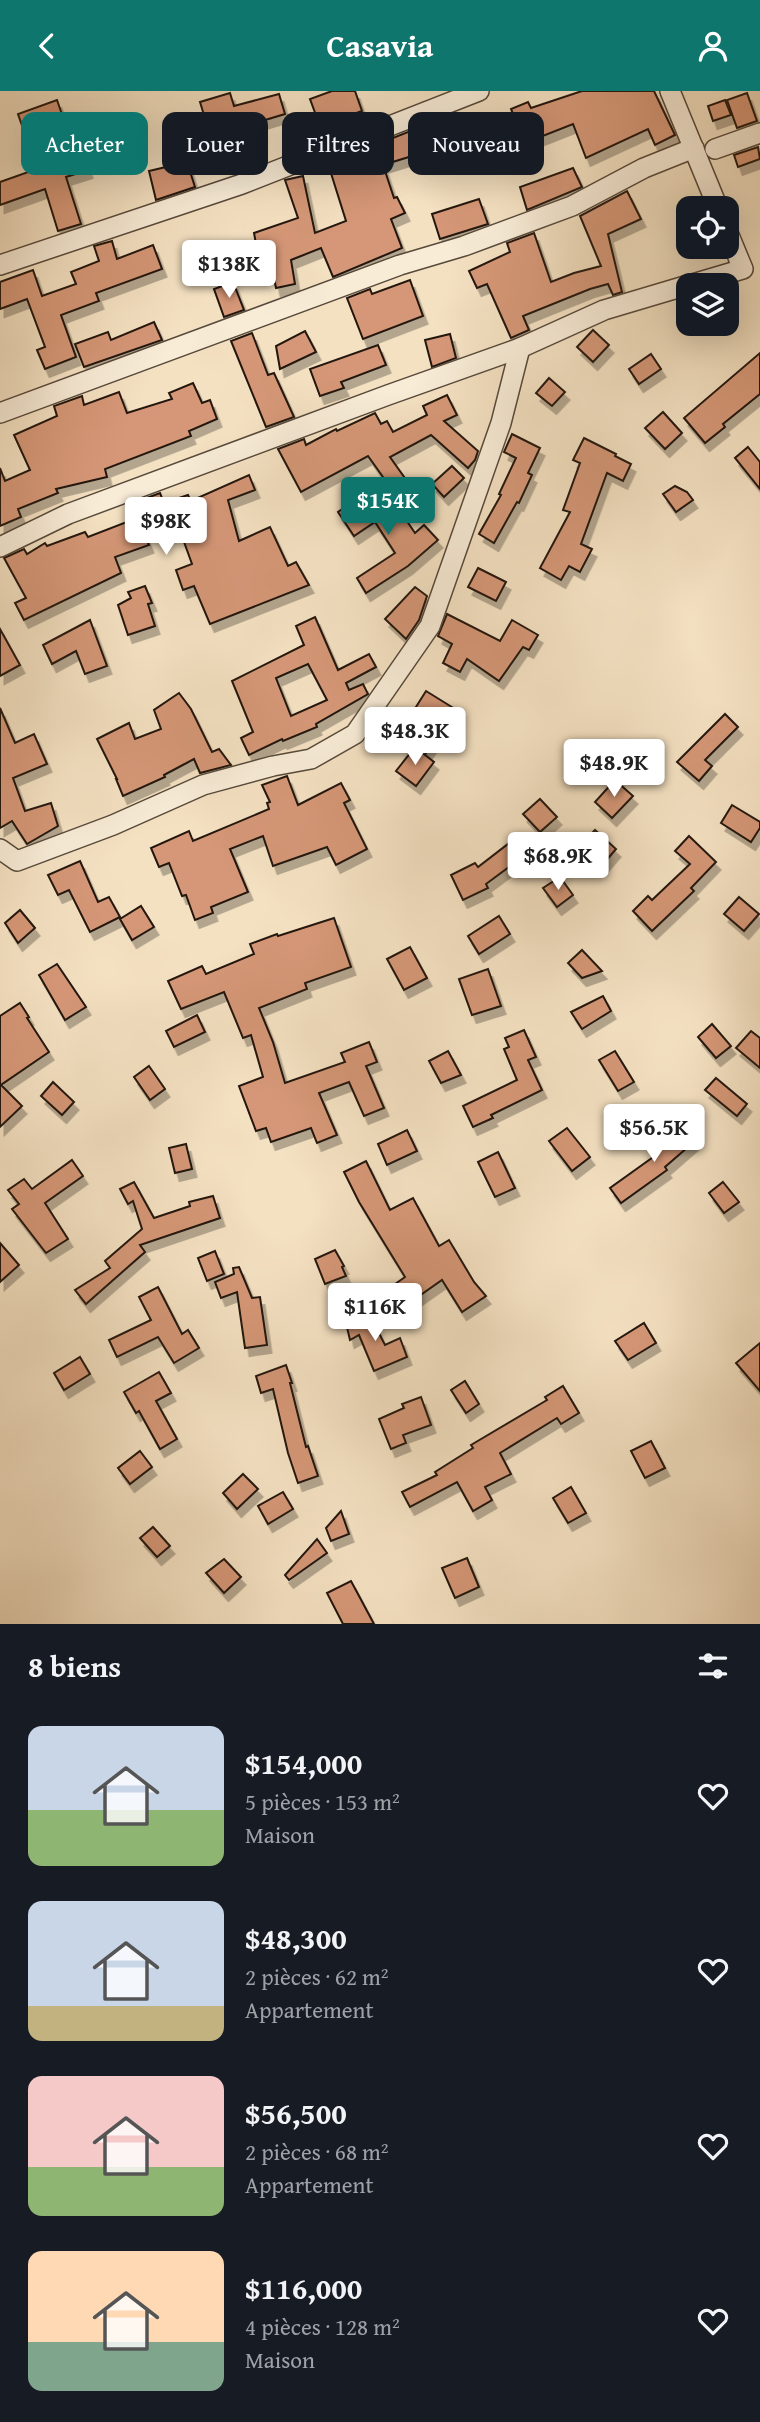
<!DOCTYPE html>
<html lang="fr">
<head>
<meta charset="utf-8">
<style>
  body { margin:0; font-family:"Gentium Book Plus",serif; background:#20242c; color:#f1f3f6; height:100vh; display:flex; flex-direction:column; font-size:26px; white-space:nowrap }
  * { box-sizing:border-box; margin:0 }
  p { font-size:23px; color:#9ea1a6 }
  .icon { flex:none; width:38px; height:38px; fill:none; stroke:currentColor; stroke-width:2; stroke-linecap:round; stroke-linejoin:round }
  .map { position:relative; height:1533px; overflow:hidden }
  .side { display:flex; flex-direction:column; background:#171b24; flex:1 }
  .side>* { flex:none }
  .guide { position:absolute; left:21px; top:21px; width:719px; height:63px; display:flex; gap:14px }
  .controls { position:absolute; left:676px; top:105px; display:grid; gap:14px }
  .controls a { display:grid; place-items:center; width:63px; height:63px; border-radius:14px; background:#171b24; box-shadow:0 7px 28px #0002; font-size:35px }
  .price { position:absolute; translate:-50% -60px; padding:0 16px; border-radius:7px; background:#fff; color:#222; font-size:23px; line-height:46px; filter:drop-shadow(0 2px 4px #0008) }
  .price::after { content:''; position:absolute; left:50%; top:42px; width:21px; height:16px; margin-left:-10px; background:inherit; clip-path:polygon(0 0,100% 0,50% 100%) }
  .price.active { background:#0f766e; color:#fff }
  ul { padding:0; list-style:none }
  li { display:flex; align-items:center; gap:21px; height:175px; padding:0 28px }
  li span { display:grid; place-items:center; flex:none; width:196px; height:140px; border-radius:14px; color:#555 }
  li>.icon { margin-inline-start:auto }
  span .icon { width:84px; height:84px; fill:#fffc; stroke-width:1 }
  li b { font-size:30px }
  h2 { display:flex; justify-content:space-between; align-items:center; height:84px; padding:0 28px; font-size:30px }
  .chip { padding:0 24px; border-radius:14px; background:#171b24; box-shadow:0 7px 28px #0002; font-size:24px; line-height:63px }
  .chip.active { background:#0f766e; color:#fff }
  header { display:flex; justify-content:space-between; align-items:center; height:91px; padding:0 28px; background:#0f766e; color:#fff; font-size:32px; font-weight:700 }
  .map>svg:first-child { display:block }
  .building { fill:#d59777; stroke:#23160e; stroke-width:2; fill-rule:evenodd; filter:url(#shadow) }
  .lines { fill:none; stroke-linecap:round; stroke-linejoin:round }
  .street-casing { stroke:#57493b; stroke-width:22 }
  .street { stroke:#f8ecd7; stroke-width:19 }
</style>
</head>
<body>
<header><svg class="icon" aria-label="back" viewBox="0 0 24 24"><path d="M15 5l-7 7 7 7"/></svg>Casavia<svg class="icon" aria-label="person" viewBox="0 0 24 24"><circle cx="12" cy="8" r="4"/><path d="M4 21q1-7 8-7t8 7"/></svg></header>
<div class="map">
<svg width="760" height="1533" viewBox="0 0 760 1533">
  <defs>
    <filter id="shadow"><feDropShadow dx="4.5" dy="8" stdDeviation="0" flood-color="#0004"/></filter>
  </defs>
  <rect width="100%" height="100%" fill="#f4e1c2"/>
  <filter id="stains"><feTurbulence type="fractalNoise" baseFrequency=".00286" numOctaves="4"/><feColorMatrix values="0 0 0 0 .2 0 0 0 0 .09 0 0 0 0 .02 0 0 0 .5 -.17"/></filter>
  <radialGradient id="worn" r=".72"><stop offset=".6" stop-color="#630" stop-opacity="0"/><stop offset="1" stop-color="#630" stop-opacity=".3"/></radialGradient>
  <g class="building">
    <path d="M 332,0 L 355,0 L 362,20 L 320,35 L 310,8 Z"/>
    <path d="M 582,0 L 654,0 L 675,44 L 655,54 L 648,38 L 586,67 L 573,33 L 525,52 L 511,18 L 528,11 L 531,17 Z"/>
    <path d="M 230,2 L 234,15 L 279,3 L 285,23 L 252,33 L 259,57 L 255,59 L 260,73 L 242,80 L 226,28 L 207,34 L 200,11 Z"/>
    <path d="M 747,2 L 757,30 L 737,37 L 727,9 Z"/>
    <path d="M 57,9 L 75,61 L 82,59 L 88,79 L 66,86 L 81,133 L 58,140 L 45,98 L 0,114 L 0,91 L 37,78 L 18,23 Z"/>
    <path d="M 725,9 L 731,24 L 713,30 L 708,15 Z"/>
    <path d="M 418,37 L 425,61 L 383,74 L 394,107 L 397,106 L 405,122 L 391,128 L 402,157 L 333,186 L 321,157 L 291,169 L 295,193 L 276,197 L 272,178 L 261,180 L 254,142 L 298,127 L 285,89 L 303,85 L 315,142 L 346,130 L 330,79 L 330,72 L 372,63 L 370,56 Z"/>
    <path d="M 515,42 L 524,60 L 493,73 L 485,55 Z"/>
    <path d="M 462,50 L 466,68 L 431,75 L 427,58 Z"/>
    <path d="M 758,56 L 760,68 L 738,76 L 734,64 Z"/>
    <path d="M 187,71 L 195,96 L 156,109 L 149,80 Z"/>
    <path d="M 573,77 L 582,96 L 527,119 L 520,96 Z"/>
    <path d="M 627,100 L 641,128 L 608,143 L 622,201 L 613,204 L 608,193 L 590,198 L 523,225 L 529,239 L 511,247 L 487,193 L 477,197 L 469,180 L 510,161 L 507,152 L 534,142 L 551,191 L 574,182 L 601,175 L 580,125 Z"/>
    <path d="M 479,108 L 488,133 L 440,148 L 432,123 Z"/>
    <path d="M 112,150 L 117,168 L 153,154 L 162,178 L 96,202 L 99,210 L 61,224 L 76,266 L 45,278 L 37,259 L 45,256 L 27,208 L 0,218 L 0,191 L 33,179 L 42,205 L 76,193 L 71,181 L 99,170 L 94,155 Z"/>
    <path d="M 211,157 L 218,176 L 193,185 L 187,166 Z"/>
    <path d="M 410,189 L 423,225 L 363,248 L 347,207 L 370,198 L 372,203 Z"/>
    <path d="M 233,191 L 244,219 L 224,226 L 214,198 Z"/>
    <path d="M 154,231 L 162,249 L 84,276 L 75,253 L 108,241 L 111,249 Z"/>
    <path d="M 593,239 L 609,254 L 593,271 L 577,256 Z"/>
    <path d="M 305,240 L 316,261 L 280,278 L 276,255 Z"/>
    <path d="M 252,242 L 268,284 L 274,282 L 294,326 L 266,336 L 231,250 Z"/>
    <path d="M 450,243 L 456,267 L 432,276 L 425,249 Z"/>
    <path d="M 378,254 L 386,274 L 341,291 L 344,297 L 320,305 L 310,278 Z"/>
    <path d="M 760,262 L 760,303 L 723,333 L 725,336 L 705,352 L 684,327 Z"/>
    <path d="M 651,263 L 661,278 L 639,293 L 629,278 Z"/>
    <path d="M 549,287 L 565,301 L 552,315 L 536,302 Z"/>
    <path d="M 193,292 L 202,312 L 210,309 L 217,328 L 189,340 L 191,345 L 105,378 L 107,386 L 56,398 L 58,402 L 18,418 L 21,426 L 0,435 L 0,377 L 5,390 L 30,379 L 14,344 L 57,325 L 54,315 L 82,305 L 84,314 L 119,301 L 127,322 L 172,308 L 169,302 Z"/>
    <path d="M 447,304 L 457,324 L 444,330 L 478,360 L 475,369 L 468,377 L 431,344 L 390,366 L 412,397 L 398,407 L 368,365 L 301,401 L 278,358 L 304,348 L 306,354 L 336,338 L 337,340 L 375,322 L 381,333 L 387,330 L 393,341 L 427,324 L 423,315 Z"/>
    <path d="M 663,321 L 682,342 L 665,358 L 645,337 Z"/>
    <path d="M 512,343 L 540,357 L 528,382 L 532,384 L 519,412 L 517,411 L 494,452 L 479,443 L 501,404 L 499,403 L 516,367 L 504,361 Z"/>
    <path d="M 584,347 L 616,363 L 615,365 L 631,373 L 623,390 L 607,382 L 581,453 L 592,458 L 580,481 L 569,475 L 561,489 L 540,477 L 570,421 L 563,419 L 580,372 L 573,369 Z"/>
    <path d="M 748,356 L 760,371 L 760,398 L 735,367 Z"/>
    <path d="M 452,375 L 464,387 L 444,406 L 432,393 Z"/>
    <path d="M 249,384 L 255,399 L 228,409 L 239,450 L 270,436 L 288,475 L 296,471 L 309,494 L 210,533 L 194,495 L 183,499 L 176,479 L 192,473 L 176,429 L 144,442 L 149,454 L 115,466 L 121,482 L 24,529 L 15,512 L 26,507 L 4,467 L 24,458 L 27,463 L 45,452 L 47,455 L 85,441 L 88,446 L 127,431 L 126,427 L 138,423 L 133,412 L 160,402 L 164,412 L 188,404 L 191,410 Z"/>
    <path d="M 675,395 L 687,401 L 693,409 L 676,421 L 663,403 Z"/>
    <path d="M 386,399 L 415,442 L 424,434 L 438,449 L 408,475 L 366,502 L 357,487 L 395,462 L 375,431 L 354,445 L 338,421 L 352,411 L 356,418 Z"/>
    <path d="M 478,477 L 506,491 L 496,510 L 468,496 Z"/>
    <path d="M 145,495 L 152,512 L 148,513 L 155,535 L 128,544 L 118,514 L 131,507 L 128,501 Z"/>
    <path d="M 415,496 L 427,505 L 419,529 L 406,548 L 385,528 Z"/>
    <path d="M 447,523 L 500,550 L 512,529 L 538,544 L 529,559 L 523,556 L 499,590 L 467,568 L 460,581 L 443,572 L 452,553 L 438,545 Z"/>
    <path d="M 315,526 L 338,579 L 369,563 L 376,576 L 346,592 L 349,599 L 363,593 L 368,603 L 316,633 L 317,636 L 283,650 L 282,648 L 249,664 L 241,647 L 253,641 L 232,590 L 304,554 L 296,535 ZM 308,573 L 327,609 L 291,625 L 276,587 Z"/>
    <path d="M 90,529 L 107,575 L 85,583 L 76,560 L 52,573 L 43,554 Z"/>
    <path d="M 0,538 L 20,574 L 0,585 Z"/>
    <path d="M 426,600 L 455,618 L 426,662 L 392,634 L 402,622 L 409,627 Z"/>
    <path d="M 179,602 L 191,618 L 212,661 L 219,658 L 231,674 L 200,682 L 194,668 L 164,684 L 165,686 L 123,705 L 116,688 L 117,688 L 97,648 L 129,632 L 135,648 L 161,638 L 154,619 Z"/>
    <path d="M 0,617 L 15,652 L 34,643 L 47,673 L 13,687 L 25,720 L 51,712 L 58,735 L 27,753 L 12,730 L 0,737 Z"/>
    <path d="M 725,623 L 738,636 L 705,669 L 712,675 L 699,690 L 677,671 Z"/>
    <path d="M 415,656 L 434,671 L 416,695 L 396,680 Z"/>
    <path d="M 287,685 L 298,714 L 341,692 L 350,709 L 344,712 L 367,758 L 336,774 L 327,756 L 273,775 L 263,745 L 230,758 L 248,801 L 211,816 L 213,822 L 195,829 L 186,804 L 182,805 L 169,772 L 159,776 L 151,757 L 189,740 L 193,750 L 269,718 L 267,712 L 270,711 L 262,694 Z"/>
    <path d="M 615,689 L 633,705 L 612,727 L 595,711 Z"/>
    <path d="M 540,708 L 557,726 L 540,741 L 523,723 Z"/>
    <path d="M 732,714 L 760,731 L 760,737 L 751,751 L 721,732 Z"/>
    <path d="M 595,739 L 616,758 L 604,772 L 582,753 Z"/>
    <path d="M 689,745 L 716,771 L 691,797 L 694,800 L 652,840 L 633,820 L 648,805 L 652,809 L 690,773 L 675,760 Z"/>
    <path d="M 517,746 L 528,762 L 486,793 L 488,797 L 463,809 L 451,784 L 475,772 L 478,776 Z"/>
    <path d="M 80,770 L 98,811 L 109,806 L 120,826 L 90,841 L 69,799 L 58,804 L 48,784 Z"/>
    <path d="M 560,786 L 573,804 L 557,816 L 543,797 Z"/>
    <path d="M 739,806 L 759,823 L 744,840 L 724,823 Z"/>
    <path d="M 141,815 L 154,836 L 132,849 L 120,828 Z"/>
    <path d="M 20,819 L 35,837 L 18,852 L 5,832 Z"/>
    <path d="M 499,825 L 510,843 L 479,863 L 468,845 Z"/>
    <path d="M 334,827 L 351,876 L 305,892 L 307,898 L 259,917 L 273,951 L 285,992 L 345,971 L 341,962 L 369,951 L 377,971 L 366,975 L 384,1017 L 364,1025 L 349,991 L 319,1002 L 337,1044 L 317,1052 L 311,1037 L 271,1051 L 266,1037 L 256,1040 L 239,995 L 263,986 L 251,944 L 243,947 L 224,901 L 181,918 L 168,890 L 202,875 L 206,883 L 254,863 L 250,853 L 277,843 L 278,845 Z"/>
    <path d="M 410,856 L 427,887 L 404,899 L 387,868 Z"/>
    <path d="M 582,859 L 602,880 L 582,887 L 568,872 Z"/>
    <path d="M 57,873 L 86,916 L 65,929 L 39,884 Z"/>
    <path d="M 488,878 L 501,915 L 472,924 L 459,888 Z"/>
    <path d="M 603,905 L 611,920 L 582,938 L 571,921 Z"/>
    <path d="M 20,912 L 29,926 L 27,927 L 49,961 L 1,994 L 22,1015 L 0,1036 L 0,925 Z"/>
    <path d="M 197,924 L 205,941 L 174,956 L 166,940 Z"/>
    <path d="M 712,933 L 731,955 L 716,967 L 698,946 Z"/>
    <path d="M 524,939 L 536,966 L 528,969 L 542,999 L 491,1024 L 493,1027 L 473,1036 L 463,1015 L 517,989 L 504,958 L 509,956 L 505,947 Z"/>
    <path d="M 751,940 L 760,947 L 760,977 L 736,957 Z"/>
    <path d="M 448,960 L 461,984 L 441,992 L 429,970 Z"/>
    <path d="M 615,960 L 634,991 L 618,1000 L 599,969 Z"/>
    <path d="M 149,975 L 165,998 L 150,1009 L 134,986 Z"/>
    <path d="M 716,987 L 747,1013 L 737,1025 L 705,999 Z"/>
    <path d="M 53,991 L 74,1011 L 62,1024 L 41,1005 Z"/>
    <path d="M 680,1034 L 695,1050 L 665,1076 L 667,1079 L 621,1112 L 610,1097 L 656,1064 L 652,1058 Z"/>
    <path d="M 567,1037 L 590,1066 L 572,1080 L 549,1050 Z"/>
    <path d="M 407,1039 L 417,1060 L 387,1074 L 378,1053 Z"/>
    <path d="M 186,1053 L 192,1078 L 175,1082 L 169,1057 Z"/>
    <path d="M 498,1061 L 515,1097 L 495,1106 L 478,1071 Z"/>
    <path d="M 72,1069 L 83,1085 L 45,1112 L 68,1148 L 46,1162 L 12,1118 L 19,1113 L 8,1099 L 24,1088 L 32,1098 Z"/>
    <path d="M 366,1070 L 390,1119 L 413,1107 L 439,1155 L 449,1149 L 474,1191 L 486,1205 L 462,1221 L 442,1189 L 402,1217 L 388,1198 L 405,1186 L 359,1111 L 344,1081 Z"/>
    <path d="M 134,1091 L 154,1127 L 190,1115 L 189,1111 L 213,1105 L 220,1127 L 140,1154 L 145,1161 L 86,1213 L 75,1199 L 110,1177 L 105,1170 L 142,1138 L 133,1110 L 128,1113 L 120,1098 Z"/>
    <path d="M 723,1091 L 739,1111 L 724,1122 L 709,1102 Z"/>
    <path d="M 0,1152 L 19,1174 L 0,1191 Z"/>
    <path d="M 335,1159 L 344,1175 L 342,1176 L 346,1185 L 325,1193 L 315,1168 Z"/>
    <path d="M 215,1160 L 224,1183 L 207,1190 L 198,1167 Z"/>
    <path d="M 239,1176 L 252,1207 L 260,1206 L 267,1254 L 245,1257 L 237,1201 L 221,1207 L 215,1191 L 234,1183 L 233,1177 Z"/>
    <path d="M 158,1196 L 182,1243 L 188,1239 L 199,1257 L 174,1272 L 158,1246 L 117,1266 L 109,1249 L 151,1229 L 139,1206 Z"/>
    <path d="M 368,1221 L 385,1254 L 400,1247 L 407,1266 L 374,1280 L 359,1244 L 350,1249 L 346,1232 Z"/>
    <path d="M 644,1232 L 656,1252 L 628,1269 L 615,1250 Z"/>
    <path d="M 760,1252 L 760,1300 L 736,1272 Z"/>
    <path d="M 80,1266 L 90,1283 L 64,1299 L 54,1282 Z"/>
    <path d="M 286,1274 L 292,1292 L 290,1292 L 306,1356 L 308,1355 L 318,1385 L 298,1392 L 288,1362 L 273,1298 L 261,1302 L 256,1285 Z"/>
    <path d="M 159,1281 L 171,1302 L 156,1310 L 177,1348 L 160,1358 L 139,1320 L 136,1322 L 124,1301 Z"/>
    <path d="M 465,1290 L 479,1313 L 466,1322 L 451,1299 Z"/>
    <path d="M 563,1295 L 579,1322 L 561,1333 L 557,1327 L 500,1362 L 511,1383 L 485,1396 L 492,1409 L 473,1420 L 457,1391 L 410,1416 L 402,1401 L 437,1384 L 435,1381 L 473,1357 L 471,1354 L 547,1309 L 545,1306 Z"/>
    <path d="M 421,1306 L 431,1334 L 403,1344 L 406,1352 L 391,1358 L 379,1328 L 404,1317 L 402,1313 Z"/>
    <path d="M 651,1350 L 665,1377 L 645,1387 L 631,1360 Z"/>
    <path d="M 140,1360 L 152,1376 L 130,1393 L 118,1377 Z"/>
    <path d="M 243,1383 L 258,1398 L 237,1418 L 223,1402 Z"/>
    <path d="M 571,1396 L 586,1422 L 568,1432 L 553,1407 Z"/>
    <path d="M 283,1401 L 293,1418 L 268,1433 L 258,1415 Z"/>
    <path d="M 341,1420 L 349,1443 L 331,1450 L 326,1437 Z"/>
    <path d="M 153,1436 L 170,1455 L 157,1466 L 140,1447 Z"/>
    <path d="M 317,1448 L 327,1462 L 289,1489 L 285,1484 Z"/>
    <path d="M 467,1467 L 479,1496 L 455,1507 L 442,1477 Z"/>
    <path d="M 224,1468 L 241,1486 L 224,1502 L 206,1482 Z"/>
    <path d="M 351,1490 L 374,1533 L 343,1533 L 327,1502 Z"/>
  </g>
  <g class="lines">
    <defs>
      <g id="street">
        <path d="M 670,0 L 718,117"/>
        <path d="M 715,58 L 760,42"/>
        <path d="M 0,174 L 242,93 L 479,0"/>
        <path d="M 689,194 L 743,178 L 726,137"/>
        <path d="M 0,322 L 400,174 L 464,155 L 572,115 L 644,77 L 694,57"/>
        <path d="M 0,456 L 68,423 L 388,304 L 520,257 L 604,219 L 688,194"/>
        <path d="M 0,758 L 17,770 L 113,734 L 203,694 L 273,675 L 311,668 L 355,643 L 430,535 L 501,332 L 520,257"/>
      </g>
    </defs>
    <use href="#street" class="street-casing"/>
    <use href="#street" class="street"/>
  </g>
  <rect width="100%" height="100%" filter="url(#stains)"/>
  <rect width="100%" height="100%" fill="url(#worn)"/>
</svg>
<div class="controls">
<a><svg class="icon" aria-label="locate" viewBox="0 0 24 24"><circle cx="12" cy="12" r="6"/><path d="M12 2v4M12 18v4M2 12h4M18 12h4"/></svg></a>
<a><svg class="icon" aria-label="layers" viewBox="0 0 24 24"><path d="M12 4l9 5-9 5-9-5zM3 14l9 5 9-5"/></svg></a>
</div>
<b class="price" style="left:229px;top:209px">$138K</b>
<b class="price active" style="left:388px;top:446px">$154K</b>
<b class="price" style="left:166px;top:466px">$98K</b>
<b class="price" style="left:415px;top:676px">$48.3K</b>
<b class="price" style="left:614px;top:708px">$48.9K</b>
<b class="price" style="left:558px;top:801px">$68.9K</b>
<b class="price" style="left:654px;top:1073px">$56.5K</b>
<b class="price" style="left:375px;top:1252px">$116K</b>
<div class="guide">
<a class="chip active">Acheter</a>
<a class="chip">Louer</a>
<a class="chip">Filtres</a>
<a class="chip">Nouveau</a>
</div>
</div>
<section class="side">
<h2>8 biens<svg class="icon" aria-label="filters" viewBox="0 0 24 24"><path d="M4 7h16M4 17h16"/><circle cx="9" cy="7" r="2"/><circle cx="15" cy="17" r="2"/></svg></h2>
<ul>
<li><span style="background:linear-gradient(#c9d6e8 60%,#8fb573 0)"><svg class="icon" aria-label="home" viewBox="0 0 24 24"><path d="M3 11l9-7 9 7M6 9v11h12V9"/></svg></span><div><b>$154,000</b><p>5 pièces · 153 m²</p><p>Maison</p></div><svg class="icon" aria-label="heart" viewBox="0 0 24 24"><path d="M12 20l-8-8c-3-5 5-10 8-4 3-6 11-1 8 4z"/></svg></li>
<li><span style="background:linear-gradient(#c9d6e8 75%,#c2b280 0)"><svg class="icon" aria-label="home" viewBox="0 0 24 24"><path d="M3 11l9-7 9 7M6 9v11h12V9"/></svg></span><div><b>$48,300</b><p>2 pièces · 62 m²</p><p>Appartement</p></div><svg class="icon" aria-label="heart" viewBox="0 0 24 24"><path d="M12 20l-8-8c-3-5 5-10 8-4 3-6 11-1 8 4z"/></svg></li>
<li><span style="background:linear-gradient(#f6c9c9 65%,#8fb573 0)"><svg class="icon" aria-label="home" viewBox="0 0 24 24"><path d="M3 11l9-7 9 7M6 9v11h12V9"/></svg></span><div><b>$56,500</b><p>2 pièces · 68 m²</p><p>Appartement</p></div><svg class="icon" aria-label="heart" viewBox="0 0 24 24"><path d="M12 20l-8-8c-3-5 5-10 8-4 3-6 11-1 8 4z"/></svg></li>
<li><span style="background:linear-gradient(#ffd9b3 65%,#7fa58c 0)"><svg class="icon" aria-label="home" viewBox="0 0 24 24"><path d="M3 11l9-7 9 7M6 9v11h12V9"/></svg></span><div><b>$116,000</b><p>4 pièces · 128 m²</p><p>Maison</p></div><svg class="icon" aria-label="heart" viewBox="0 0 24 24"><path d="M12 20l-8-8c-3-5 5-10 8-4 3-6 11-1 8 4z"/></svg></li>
</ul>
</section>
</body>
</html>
